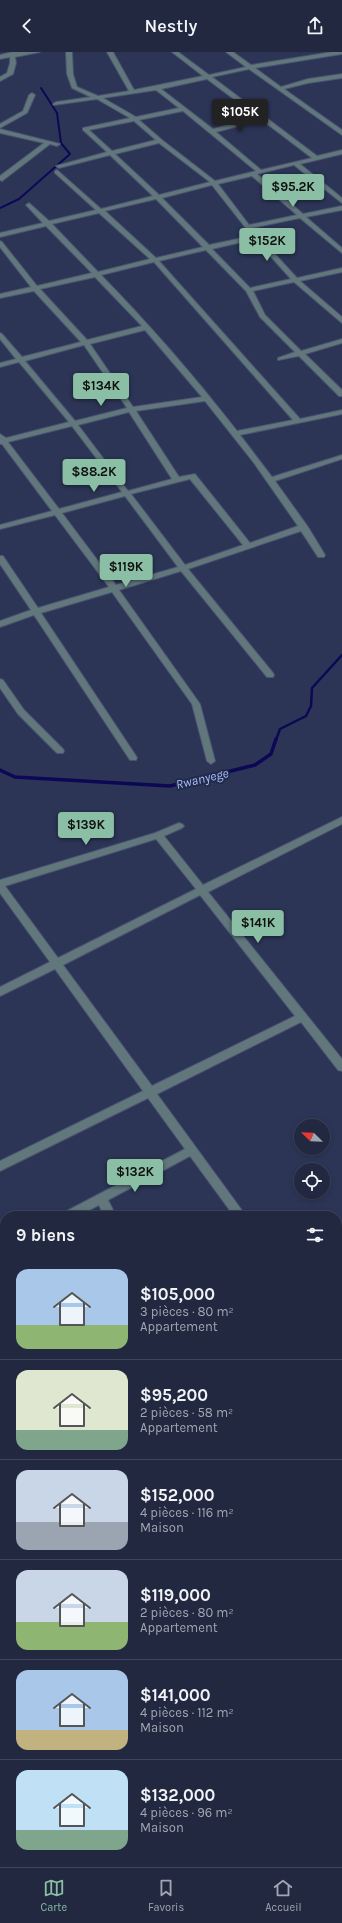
<!DOCTYPE html>
<html lang="fr">
<head>
<meta charset="utf-8">
<style>
  body { margin:0; font-family:Karla,sans-serif; background:#293047; color:#f1f3f6; height:100vh; display:flex; flex-direction:column; font-size:15px; white-space:nowrap }
  * { box-sizing:border-box; margin:0 }
  p { font-size:13px; color:#a2a6b1 }
  .icon { flex:none; width:22px; height:22px; fill:none; stroke:currentColor; stroke-width:2; stroke-linecap:round; stroke-linejoin:round }
  .map { position:relative; flex:1; overflow:hidden }
  .panel { position:absolute; left:0px; top:1159px; width:342px; height:656px; display:flex; flex-direction:column; background:#212840; border-radius:16px 16px 0 0; box-shadow:0 2px 6px #0003,0 0 0 1px #3e4459 }
  .panel>* { flex:none }
  .needle { width:26px; rotate:293deg }
  .controls { position:absolute; left:294px; top:1067px; display:grid; gap:8px }
  .controls a { display:grid; place-items:center; width:36px; height:36px; border-radius:50%; background:#212840; box-shadow:0 2px 6px #0003,0 0 0 1px #3e4459; font-size:20px }
  .price { position:absolute; translate:-50% -34px; padding:0 9px; border-radius:4px; background:#8abfa5; color:#111; font-size:13px; line-height:26px; filter:drop-shadow(0 1px 2px #0008) }
  .price::after { content:''; position:absolute; left:50%; top:24px; width:12px; height:9px; margin-left:-6px; background:inherit; clip-path:polygon(0 0,100% 0,50% 100%) }
  .price.active { background:#222; color:#fff }
  ul { padding:0; list-style:none }
  li { display:flex; align-items:center; gap:12px; height:100px; padding:0 16px }
  li+li { border-top:1px solid #3e4459 }
  li span { display:grid; place-items:center; flex:none; width:112px; height:80px; border-radius:12px; color:#555 }
  li>.icon { margin-inline-start:auto }
  span .icon { width:48px; height:48px; fill:#fffc; stroke-width:1 }
  li b { font-size:17px }
  h2 { display:flex; justify-content:space-between; align-items:center; height:48px; padding:0 16px; font-size:17px }
  header { display:flex; justify-content:space-between; align-items:center; height:52px; padding:0 16px; background:#212840; font-size:18px; font-weight:600 }
  .menu { display:flex; justify-content:space-around; align-items:center; height:56px; border-top:1px solid #3e4459; background:#212840; font-size:11px; color:#a2a6b1 }
  .menu a { display:grid; justify-items:center; gap:2px }
  .menu .active { color:#8abfa5 }
  .map>svg:first-child { display:block }
  .lines { fill:none; stroke-linecap:round; stroke-linejoin:round }
  .stream-far2 { stroke:#0d0855; stroke-width:2 }
  .stream-far1 { stroke:#0d0855; stroke-width:2.5 }
  .stream { stroke:#0d0855; stroke-width:3.5 }
  .minor-casing { stroke:#4a5371; stroke-width:2 }
  .minor { fill:#61777c; fill-rule:evenodd }
  .labels { text-anchor:middle; stroke-width:4; stroke-linejoin:round; paint-order:stroke }
  .water-label { font-size:13px; font-style:italic; fill:#abbeff; stroke:#232b4b }
</style>
</head>
<body>
<header><svg class="icon" aria-label="back" viewBox="0 0 24 24"><path d="M15 5l-7 7 7 7"/></svg>Nestly<svg class="icon" aria-label="share" viewBox="0 0 24 24"><path d="M12 15V3M7 8l5-5 5 5M5 13v7h14v-7"/></svg></header>
<div class="map">
<svg width="342" height="1815" viewBox="0 0 342 1815">
  <rect width="100%" height="100%" fill="#2c3556"/>
  <g class="lines">
    <path class="stream-far2" d="M 0,156 L 19,147 L 70,102 L 61,91 L 57,61 L 41,36"/>
    <path class="stream-far1" d="M 276,688 L 280,677 L 306,664 L 311,654 L 312,636 L 342,603"/>
    <path class="stream" d="M 0,718 L 15,725 L 170,734 L 255,713 L 271,702 L 276,687"/>
    <defs>
      <g id="minor">
        <path d="M 12,0 L 40,0 L 15,5 L 16,11 L 13,22 L 0,29 L 0,25 L 7,21 L 10,11 L 10,5 L 0,7 L 0,3 Z"/>
        <path d="M 66,0 L 72,0 L 73,22 L 77,35 L 98,44 L 129,39 L 107,0 L 113,0 L 134,38 L 203,24 L 172,0 L 178,0 L 209,23 L 246,15 L 226,0 L 233,0 L 251,13 L 332,0 L 342,0 L 342,2 L 255,16 L 281,35 L 308,27 L 342,22 L 342,26 L 308,31 L 284,37 L 342,78 L 342,83 L 249,17 L 212,25 L 317,104 L 342,98 L 342,102 L 300,112 L 342,146 L 342,151 L 294,113 L 257,122 L 303,162 L 342,154 L 342,158 L 306,165 L 342,196 L 342,201 L 300,166 L 251,176 L 297,226 L 342,216 L 342,220 L 300,229 L 342,265 L 342,271 L 294,230 L 253,239 L 265,263 L 301,299 L 342,287 L 342,291 L 305,302 L 342,338 L 342,344 L 339,344 L 299,304 L 278,308 L 278,306 L 295,300 L 260,265 L 246,239 L 206,198 L 159,209 L 300,367 L 342,358 L 342,362 L 240,383 L 272,425 L 342,403 L 342,407 L 275,429 L 308,475 L 325,503 L 324,505 L 318,505 L 301,479 L 188,517 L 273,621 L 274,623 L 273,625 L 267,625 L 181,519 L 119,538 L 200,652 L 215,709 L 211,712 L 207,709 L 192,652 L 112,540 L 41,561 L 136,704 L 137,706 L 136,708 L 130,708 L 34,563 L 0,575 L 0,569 L 31,558 L 0,512 L 0,504 L 3,504 L 38,556 L 109,535 L 55,463 L 0,477 L 0,473 L 52,459 L 2,392 L 0,392 L 0,382 L 6,386 L 69,370 L 19,310 L 0,315 L 0,311 L 16,307 L 0,287 L 0,281 L 2,282 L 22,305 L 81,290 L 34,239 L 0,246 L 0,242 L 31,235 L 0,195 L 0,189 L 2,190 L 37,234 L 92,221 L 46,174 L 0,185 L 0,181 L 43,171 L 27,154 L 26,153 L 29,151 L 49,169 L 96,158 L 55,121 L 55,119 L 57,118 L 101,157 L 153,144 L 110,103 L 59,116 L 56,114 L 107,100 L 83,78 L 83,76 L 130,66 L 97,47 L 54,53 L 53,52 L 56,50 L 91,45 L 72,36 L 67,22 ZM 207,27 L 258,65 L 213,77 L 161,37 ZM 156,38 L 179,56 L 136,65 L 103,46 ZM 183,59 L 256,119 L 215,129 L 162,88 L 139,68 ZM 262,68 L 312,106 L 261,118 L 216,80 ZM 134,69 L 156,88 L 112,99 L 89,78 ZM 159,91 L 210,130 L 159,143 L 115,102 ZM 252,124 L 297,163 L 249,173 L 218,132 ZM 212,133 L 252,184 L 209,193 L 162,146 ZM 156,147 L 203,195 L 156,206 L 105,159 ZM 99,161 L 150,207 L 98,220 L 52,172 ZM 255,187 L 291,227 L 250,236 L 212,197 ZM 154,210 L 293,368 L 237,379 C 195,325 150,273 101,223 ZM 95,225 L 142,274 L 87,288 L 40,237 ZM 145,278 L 202,345 L 133,355 L 90,292 ZM 84,293 L 127,356 L 75,369 L 25,309 ZM 205,349 L 254,411 L 298,474 L 250,491 L 195,422 L 179,425 L 136,359 ZM 129,360 L 172,427 L 128,439 L 78,373 ZM 72,374 L 122,440 L 59,457 L 8,390 ZM 190,427 L 243,493 L 185,513 L 131,442 ZM 125,444 L 178,515 L 116,533 L 62,461 Z"/>
        <path d="M 32,41 L 35,43 L 27,61 L 0,76 L 0,72 L 23,59 L 29,43 Z"/>
        <path d="M 0,77 L 60,92 L 57,94 L 50,92 L 2,129 L 0,128 L 0,124 L 44,91 L 0,81 Z"/>
        <path d="M 0,627 L 3,628 L 24,658 L 63,697 L 64,699 L 63,701 L 57,701 L 18,662 L 0,636 Z"/>
        <path d="M 342,765 L 342,772 L 208,840 L 342,1007 L 342,1019 L 338,1018 L 301,970 L 157,1042 L 246,1164 L 234,1164 L 190,1104 L 108,1148 L 116,1164 L 104,1164 L 99,1153 L 78,1164 L 61,1164 L 63,1161 L 185,1097 L 148,1046 L 0,1119 L 0,1109 L 143,1039 L 55,917 L 0,944 L 0,935 L 50,910 L 0,841 L 0,828 L 155,781 L 179,771 L 182,772 L 184,774 L 182,776 L 164,784 L 203,833 ZM 156,787 L 196,837 L 58,906 L 5,834 ZM 200,843 L 295,964 L 152,1034 L 63,913 Z"/>
        <path d="M 5,1192 L 5,1202 L 0,1204 L 0,1194 Z"/>
      </g>
    </defs>
    <use href="#minor" class="minor-casing"/>
    <use href="#minor" class="minor"/>
  </g>
  <g class="labels">
    <g class="water-label">
      <text transform="translate(202 726) rotate(-13)" y="5">Rwanyege</text>
    </g>
  </g>
</svg>
<div class="controls">
<a><svg class="needle" viewBox="-14 -14 28 28"><path d="M0-13l5 13h-10z" fill="#e53935"/><path d="M0 13l5-13h-10z" fill="#a2a6b1"/></svg></a>
<a><svg class="icon" aria-label="locate" viewBox="0 0 24 24"><circle cx="12" cy="12" r="6"/><path d="M12 2v4M12 18v4M2 12h4M18 12h4"/></svg></a>
</div>
<b class="price active" style="left:240px;top:81px">$105K</b>
<b class="price" style="left:293px;top:156px">$95.2K</b>
<b class="price" style="left:267px;top:210px">$152K</b>
<b class="price" style="left:101px;top:355px">$134K</b>
<b class="price" style="left:94px;top:441px">$88.2K</b>
<b class="price" style="left:126px;top:536px">$119K</b>
<b class="price" style="left:86px;top:794px">$139K</b>
<b class="price" style="left:258px;top:892px">$141K</b>
<b class="price" style="left:135px;top:1141px">$132K</b>
<section class="panel">
<h2>9 biens<svg class="icon" aria-label="filters" viewBox="0 0 24 24"><path d="M4 7h16M4 17h16"/><circle cx="9" cy="7" r="2"/><circle cx="15" cy="17" r="2"/></svg></h2>
<ul>
<li><span style="background:linear-gradient(#a9c7e8 70%,#8fb573 0)"><svg class="icon" aria-label="home" viewBox="0 0 24 24"><path d="M3 11l9-7 9 7M6 9v11h12V9"/></svg></span><div><b>$105,000</b><p>3 pièces · 80 m²</p><p>Appartement</p></div></li>
<li><span style="background:linear-gradient(#dfe7d0 75%,#7fa58c 0)"><svg class="icon" aria-label="home" viewBox="0 0 24 24"><path d="M3 11l9-7 9 7M6 9v11h12V9"/></svg></span><div><b>$95,200</b><p>2 pièces · 58 m²</p><p>Appartement</p></div></li>
<li><span style="background:linear-gradient(#c9d6e8 65%,#9aa5b1 0)"><svg class="icon" aria-label="home" viewBox="0 0 24 24"><path d="M3 11l9-7 9 7M6 9v11h12V9"/></svg></span><div><b>$152,000</b><p>4 pièces · 116 m²</p><p>Maison</p></div></li>
<li><span style="background:linear-gradient(#c9d6e8 65%,#8fb573 0)"><svg class="icon" aria-label="home" viewBox="0 0 24 24"><path d="M3 11l9-7 9 7M6 9v11h12V9"/></svg></span><div><b>$119,000</b><p>2 pièces · 80 m²</p><p>Appartement</p></div></li>
<li><span style="background:linear-gradient(#a9c7e8 75%,#c2b280 0)"><svg class="icon" aria-label="home" viewBox="0 0 24 24"><path d="M3 11l9-7 9 7M6 9v11h12V9"/></svg></span><div><b>$141,000</b><p>4 pièces · 112 m²</p><p>Maison</p></div></li>
<li><span style="background:linear-gradient(#bfe0f5 75%,#7fa58c 0)"><svg class="icon" aria-label="home" viewBox="0 0 24 24"><path d="M3 11l9-7 9 7M6 9v11h12V9"/></svg></span><div><b>$132,000</b><p>4 pièces · 96 m²</p><p>Maison</p></div></li>
</ul>
</section>
</div>
<nav class="menu">
<a class="active"><svg class="icon" aria-label="map" viewBox="0 0 24 24"><path d="M3 6l6-2 6 2 6-2v14l-6 2-6-2-6 2zM9 4v14M15 6v14"/></svg>Carte</a>
<a><svg class="icon" aria-label="saved" viewBox="0 0 24 24"><path d="M7 4h10v16l-5-4-5 4z"/></svg>Favoris</a>
<a><svg class="icon" aria-label="home" viewBox="0 0 24 24"><path d="M3 11l9-7 9 7M6 9v11h12V9"/></svg>Accueil</a>
</nav>
</body>
</html>
